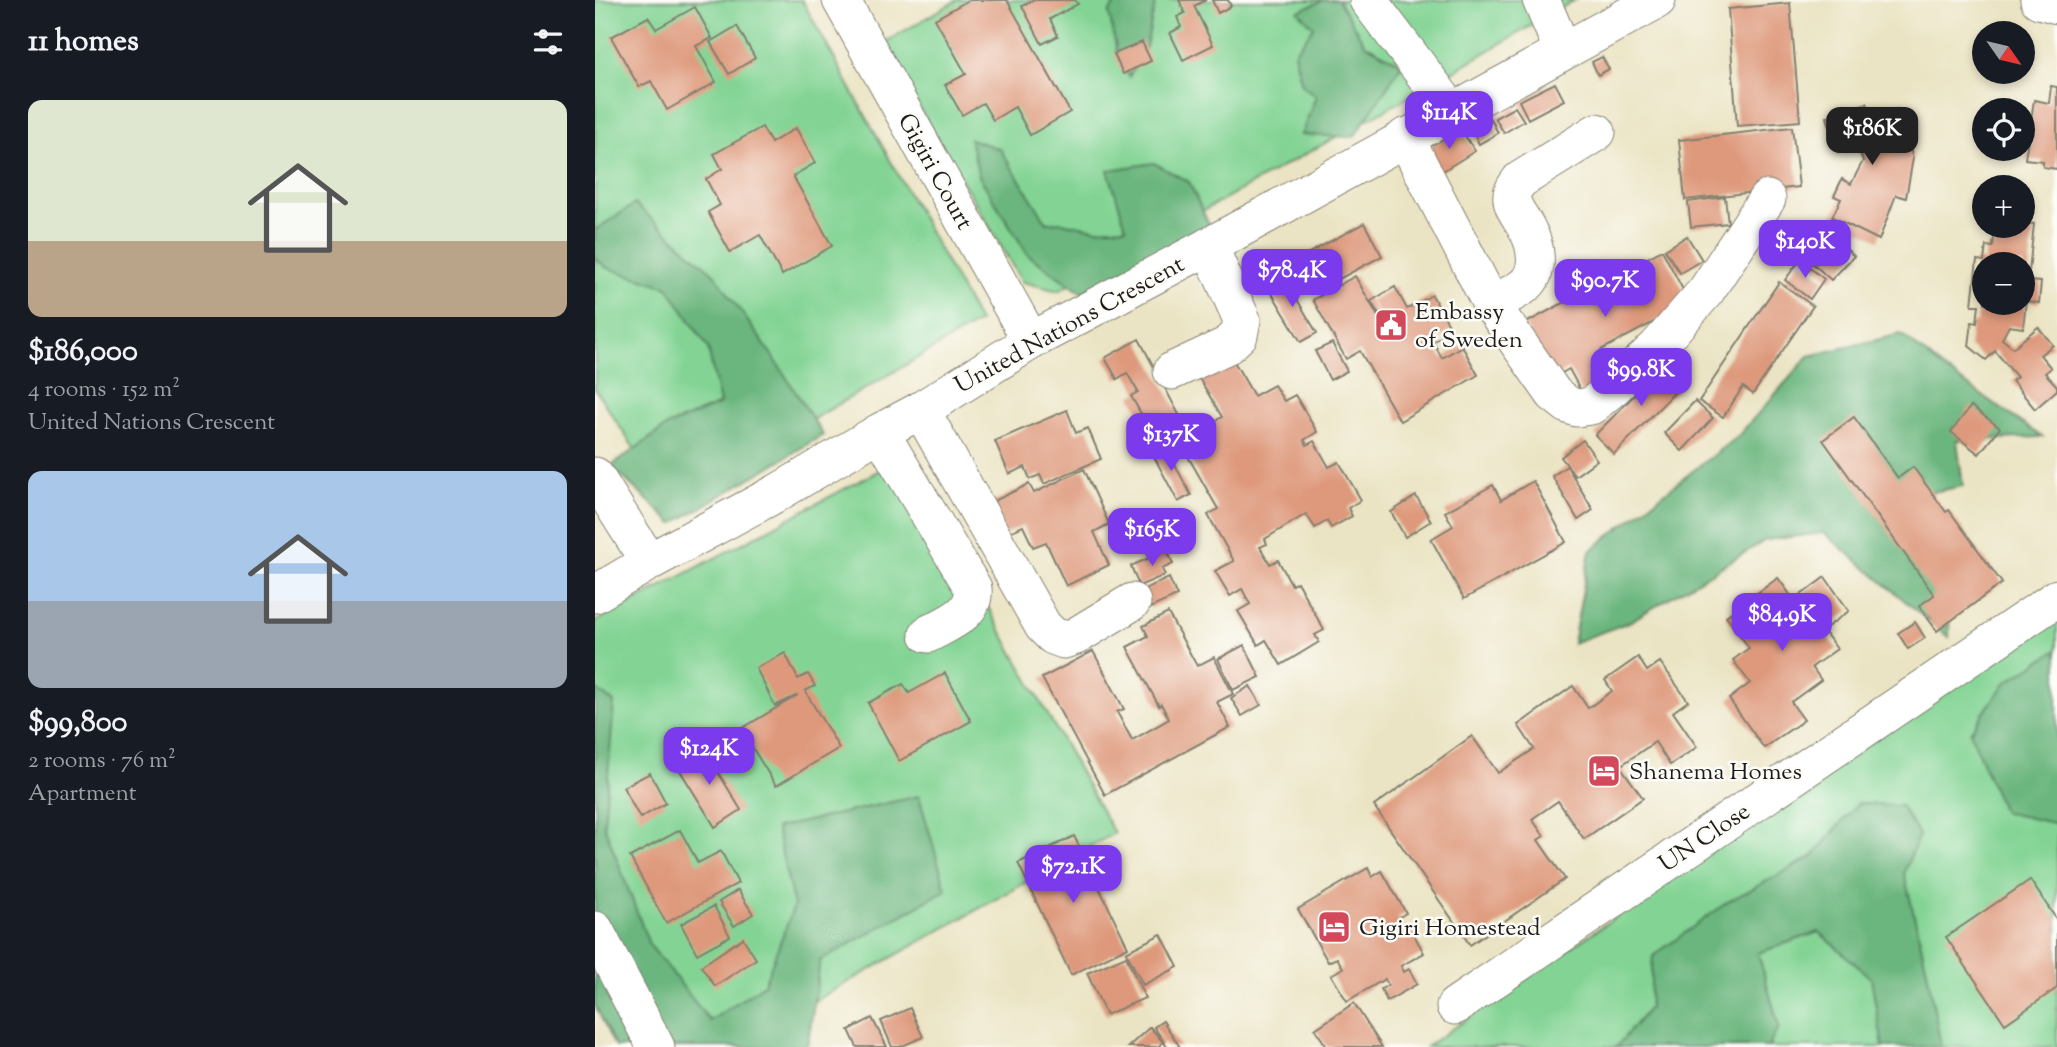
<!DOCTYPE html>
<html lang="en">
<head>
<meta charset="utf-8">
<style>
  body { margin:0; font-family:"Sorts Mill Goudy",serif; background:#20242c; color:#f1f3f6; height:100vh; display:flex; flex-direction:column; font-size:26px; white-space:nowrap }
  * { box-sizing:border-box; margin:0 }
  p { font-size:23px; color:#9ea1a6 }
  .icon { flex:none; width:38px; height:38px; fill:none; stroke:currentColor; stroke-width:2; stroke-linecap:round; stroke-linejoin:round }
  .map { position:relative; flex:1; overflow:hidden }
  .side { display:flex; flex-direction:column; background:#171b24; width:595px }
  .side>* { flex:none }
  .needle { width:46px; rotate:124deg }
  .controls { position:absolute; left:1377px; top:21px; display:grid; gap:14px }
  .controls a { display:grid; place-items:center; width:63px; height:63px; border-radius:50%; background:#171b24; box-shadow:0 4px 10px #0003; font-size:35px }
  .price { position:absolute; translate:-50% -60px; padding:0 16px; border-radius:14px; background:#7c3aed; color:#fff; font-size:23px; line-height:46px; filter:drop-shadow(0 2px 4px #0008) }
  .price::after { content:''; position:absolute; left:50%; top:42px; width:21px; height:16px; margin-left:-10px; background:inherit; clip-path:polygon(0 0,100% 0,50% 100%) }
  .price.current { background:#222; color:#fff }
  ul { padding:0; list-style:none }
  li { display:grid; align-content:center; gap:14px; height:371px; padding:0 28px }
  li span { display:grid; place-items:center; height:217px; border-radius:14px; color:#555 }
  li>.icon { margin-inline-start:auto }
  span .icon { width:126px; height:126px; fill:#fffc; stroke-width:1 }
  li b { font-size:30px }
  h2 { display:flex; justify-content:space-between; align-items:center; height:84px; padding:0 28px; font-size:30px }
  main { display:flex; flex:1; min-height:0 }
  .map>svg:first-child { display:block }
  .green { fill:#83d494; stroke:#507858; stroke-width:2 }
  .forest { fill:#6ab67e; stroke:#43694d; stroke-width:2 }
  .building { fill:#de997b; fill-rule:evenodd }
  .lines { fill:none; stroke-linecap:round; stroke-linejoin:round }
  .minor-casing { stroke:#848070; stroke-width:39 }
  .minor { stroke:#fff; stroke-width:37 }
  .labels { text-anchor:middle; stroke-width:5; stroke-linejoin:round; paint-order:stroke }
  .street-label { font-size:24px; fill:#1c1c1c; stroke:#fdfcf7 }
  .poi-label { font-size:24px; fill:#1c1c1c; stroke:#fdfcf7; text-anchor:start }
</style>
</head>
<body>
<main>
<section class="side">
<h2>11 homes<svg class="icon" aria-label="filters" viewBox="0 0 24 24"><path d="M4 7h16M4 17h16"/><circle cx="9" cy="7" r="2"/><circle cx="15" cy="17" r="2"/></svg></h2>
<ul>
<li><span style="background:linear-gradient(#dfe7d0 65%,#b9a48a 0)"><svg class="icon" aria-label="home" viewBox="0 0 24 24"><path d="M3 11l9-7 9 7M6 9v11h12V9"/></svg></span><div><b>$186,000</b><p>4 rooms · 152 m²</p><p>United Nations Crescent</p></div></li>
<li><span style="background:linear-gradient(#a9c7e8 60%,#9aa5b1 0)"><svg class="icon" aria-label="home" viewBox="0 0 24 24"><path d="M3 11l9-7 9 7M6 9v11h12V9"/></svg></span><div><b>$99,800</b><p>2 rooms · 76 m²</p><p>Apartment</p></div></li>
</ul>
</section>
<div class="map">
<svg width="1462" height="1047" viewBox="0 0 1462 1047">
  <rect width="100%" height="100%" fill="#fdfcf7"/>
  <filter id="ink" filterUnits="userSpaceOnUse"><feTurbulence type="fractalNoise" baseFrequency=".0143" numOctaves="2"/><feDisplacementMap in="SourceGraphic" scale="14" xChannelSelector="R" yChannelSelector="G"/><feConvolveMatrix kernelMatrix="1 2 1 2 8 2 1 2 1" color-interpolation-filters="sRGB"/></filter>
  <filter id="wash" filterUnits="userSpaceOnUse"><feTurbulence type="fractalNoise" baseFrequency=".00686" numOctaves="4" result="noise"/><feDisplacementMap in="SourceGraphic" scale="28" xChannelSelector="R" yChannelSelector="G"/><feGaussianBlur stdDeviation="1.57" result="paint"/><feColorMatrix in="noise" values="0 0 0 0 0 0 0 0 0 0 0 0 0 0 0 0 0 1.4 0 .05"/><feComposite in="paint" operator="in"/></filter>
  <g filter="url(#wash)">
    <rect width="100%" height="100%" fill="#ebe4c4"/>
    <g class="green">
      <path d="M 0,0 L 207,0 L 384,322 L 75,503 L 0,389 Z"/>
      <path d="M 362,0 L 980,0 L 828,89 L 463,291 L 427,282 L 287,44 Z"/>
      <path d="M 309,457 L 519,833 L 137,1047 L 77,1047 L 0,876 L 0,622 Z"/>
      <path d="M 1462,614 L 1462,1047 L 831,1047 Z"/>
    </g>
    <g class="forest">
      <path d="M 522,0 L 561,0 L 550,51 L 534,77 L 523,58 L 514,13 Z"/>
      <path d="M 729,0 L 743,0 L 770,44 L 807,64 L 759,137 L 706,135 L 721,96 L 707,85 L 699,53 L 719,27 L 703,11 Z"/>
      <path d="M 375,139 L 405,149 L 452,223 L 466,222 L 501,229 L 531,227 L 513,170 L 559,163 L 594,182 L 615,227 L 487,293 L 433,255 L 384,176 Z"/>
      <path d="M 40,204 L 120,275 L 179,358 L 228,435 L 78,524 L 16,466 L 72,426 L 125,404 L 113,348 L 73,287 L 12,268 L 0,258 L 0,230 Z"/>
      <path d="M 1306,334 L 1349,369 L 1447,437 L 1362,441 L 1368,486 L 1318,496 L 1356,545 L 1354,638 L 1229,533 L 1171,540 L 1034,622 L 978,643 L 995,551 L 1144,435 L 1214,356 Z"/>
      <path d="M 1462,650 L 1462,823 L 1458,823 L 1408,812 L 1375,732 L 1410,683 Z"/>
      <path d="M 0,689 L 19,702 L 9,825 L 54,944 L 115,1021 L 169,984 L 199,906 L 181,828 L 324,796 L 351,890 L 225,961 L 213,1043 L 208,1047 L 20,1047 L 0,1005 Z"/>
      <path d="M 1263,803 L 1306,806 L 1324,835 L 1309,873 L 1332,970 L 1346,1047 L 1288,1047 L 1276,978 L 1224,932 L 1163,953 L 1184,1027 L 1173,1047 L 1021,1047 L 1054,1008 L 1058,956 L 1134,901 L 1217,857 Z"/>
    </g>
    <g id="blocks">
      <g class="building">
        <path d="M 374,0 L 412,0 L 475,112 L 435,135 L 420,107 L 398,120 L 388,103 L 367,115 L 350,85 L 371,74 L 340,19 Z"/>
        <path d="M 438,0 L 480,0 L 483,4 L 455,19 L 463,36 L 447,44 L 427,6 Z"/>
        <path d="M 584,0 L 611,0 L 599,6 L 618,45 L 588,60 L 575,33 L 586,27 L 582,17 L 590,13 Z"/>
        <path d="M 617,0 L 633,0 L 636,6 L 623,13 Z"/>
        <path d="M 1195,3 L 1205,121 L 1142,126 L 1133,9 Z"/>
        <path d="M 100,7 L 117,38 L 101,46 L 121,82 L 72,110 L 56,81 L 44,87 L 16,37 L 53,17 L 61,29 Z"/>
        <path d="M 142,26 L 160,58 L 134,74 L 115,42 Z"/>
        <path d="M 547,42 L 556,61 L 528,74 L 519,54 Z"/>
        <path d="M 1007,57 L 1014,69 L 1003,75 L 997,62 Z"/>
        <path d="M 960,83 L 969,100 L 933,119 L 924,101 Z"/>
        <path d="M 1456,86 L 1462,87 L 1462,169 L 1448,167 L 1448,161 L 1430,159 L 1439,100 L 1454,103 Z"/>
        <path d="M 1272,103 L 1277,117 L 1302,109 L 1318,158 L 1311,198 L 1301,195 L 1284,240 L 1237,217 L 1246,199 L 1239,196 L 1247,179 L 1256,184 L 1268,161 L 1262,145 L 1243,152 L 1232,117 Z"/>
        <path d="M 920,107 L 929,121 L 909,133 L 900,118 Z"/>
        <path d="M 896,119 L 903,133 L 884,144 L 877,130 Z"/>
        <path d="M 167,127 L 176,143 L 201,128 L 220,163 L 198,176 L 237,246 L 187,275 L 165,235 L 135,252 L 113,212 L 125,205 L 111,179 L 127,169 L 119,154 Z"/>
        <path d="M 1197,127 L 1204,187 L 1090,200 L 1084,140 Z"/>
        <path d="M 865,128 L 880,151 L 843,174 L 828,151 Z"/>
        <path d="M 1130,197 L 1133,223 L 1096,227 L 1093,202 Z"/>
        <path d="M 769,223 L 787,256 L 731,286 L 714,253 Z"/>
        <path d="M 1428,223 L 1439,224 L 1433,281 L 1446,282 L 1444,303 L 1431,301 L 1428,328 L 1414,326 L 1407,339 L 1418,348 L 1443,327 L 1458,345 L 1445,355 L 1456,368 L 1450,373 L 1462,386 L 1462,390 L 1440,409 L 1417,381 L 1422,377 L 1400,351 L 1391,360 L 1374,346 L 1377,322 L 1382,323 L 1384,305 L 1377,305 L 1382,260 L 1389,261 L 1391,246 L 1398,247 L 1400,227 L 1412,228 L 1413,226 L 1428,226 ZM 1390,264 L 1428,264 L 1428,303 L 1390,303 Z"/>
        <path d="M 1235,234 L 1259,256 L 1236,280 L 1213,259 Z"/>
        <path d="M 1092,236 L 1107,260 L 1085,273 L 1070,250 Z"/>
        <path d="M 1067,250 L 1095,303 L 1006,350 L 1019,376 L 987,393 L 974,369 L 958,378 L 929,324 Z"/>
        <path d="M 1205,260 L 1229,279 L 1215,299 L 1190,280 Z"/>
        <path d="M 688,276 L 722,333 L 706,342 L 672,285 Z"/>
        <path d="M 760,276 L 793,334 L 809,325 L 803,313 L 788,322 L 776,301 L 800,287 L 812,309 L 837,295 L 857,330 L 838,342 L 847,358 L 867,346 L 883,375 L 805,421 L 765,351 L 751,359 L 718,300 Z"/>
        <path d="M 1184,282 L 1218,306 L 1158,394 L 1148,387 L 1128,417 L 1104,401 Z"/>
        <path d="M 544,339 L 589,424 L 561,440 L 536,396 L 543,392 L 532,373 L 522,379 L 510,358 Z"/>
        <path d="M 737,343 L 752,371 L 735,380 L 720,351 Z"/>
        <path d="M 637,358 L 659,396 L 679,385 L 689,401 L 700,395 L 722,432 L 709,440 L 712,445 L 719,441 L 734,467 L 744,462 L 766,500 L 753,508 L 757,516 L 736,528 L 732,521 L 720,528 L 711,514 L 670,539 L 672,544 L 665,547 L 675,564 L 683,560 L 697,585 L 702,582 L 729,630 L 720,635 L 724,642 L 686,665 L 671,640 L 663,645 L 643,611 L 655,604 L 647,589 L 635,596 L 620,571 L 639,561 L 613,515 L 623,509 L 579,432 L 605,416 L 611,426 L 627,417 L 604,378 Z"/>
        <path d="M 1073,361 L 1092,380 L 1019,454 L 1000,435 Z"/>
        <path d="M 1100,401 L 1118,418 L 1087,451 L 1069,433 Z"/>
        <path d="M 1376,406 L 1405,428 L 1384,454 L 1356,432 Z"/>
        <path d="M 472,410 L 481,433 L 493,428 L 506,459 L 449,484 L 445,475 L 435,479 L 430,467 L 414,474 L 400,441 Z"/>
        <path d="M 1259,417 L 1303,478 L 1318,467 L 1351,512 L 1354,510 L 1407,583 L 1342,631 L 1324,606 L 1339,595 L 1228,440 Z"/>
        <path d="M 988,440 L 1002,460 L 980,476 L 966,457 Z"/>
        <path d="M 569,444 L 596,495 L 583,502 L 556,451 Z"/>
        <path d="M 972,466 L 998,510 L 983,520 L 957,476 Z"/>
        <path d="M 489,469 L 514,524 L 499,532 L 514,565 L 471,586 L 451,542 L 438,547 L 428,526 L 410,534 L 395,503 L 434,484 L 439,493 Z"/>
        <path d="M 938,481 L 971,542 L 869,599 L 836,539 L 858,526 L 850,512 L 898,485 L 906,500 Z"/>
        <path d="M 821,496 L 836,521 L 810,537 L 796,512 Z"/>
        <path d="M 572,550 L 578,564 L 567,569 L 570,575 L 544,586 L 536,566 Z"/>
        <path d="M 1230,577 L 1254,611 L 1228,630 L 1242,649 L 1217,667 L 1226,680 L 1196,702 L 1209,720 L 1169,748 L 1134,699 L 1155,683 L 1138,660 L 1154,648 L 1131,616 L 1183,578 L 1199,600 Z"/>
        <path d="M 574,578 L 582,596 L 555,608 L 547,590 Z"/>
        <path d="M 573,613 L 602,666 L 619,657 L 638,694 L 622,702 L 635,727 L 510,795 L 447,678 L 498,651 L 529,709 L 522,712 L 537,740 L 574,719 L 566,704 L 564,706 L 532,647 L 553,636 L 548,626 Z"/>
        <path d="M 1320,622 L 1330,638 L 1313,649 L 1303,633 Z"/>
        <path d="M 649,645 L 665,677 L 638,690 L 623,659 Z"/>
        <path d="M 190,653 L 203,679 L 213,674 L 220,686 L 210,691 L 244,748 L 181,786 L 146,729 L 203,695 L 180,706 L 161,668 Z"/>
        <path d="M 1043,657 L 1052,671 L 1065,662 L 1093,701 L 1078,712 L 1102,747 L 1075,765 L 1060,742 L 1025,766 L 1048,798 L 989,839 L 963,801 L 937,819 L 949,836 L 943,840 L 970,879 L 875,945 L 779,806 L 877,736 L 903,773 L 939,749 L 923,725 L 978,686 L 993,708 L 1017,691 L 1010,680 Z"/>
        <path d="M 350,673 L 376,721 L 304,761 L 273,703 L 308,684 L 314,693 Z"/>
        <path d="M 655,686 L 666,705 L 647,716 L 636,698 Z"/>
        <path d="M 108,747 L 146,810 L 120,827 L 81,764 Z"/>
        <path d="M 55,773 L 71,803 L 45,818 L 28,787 Z"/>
        <path d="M 85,830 L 103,863 L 126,851 L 143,883 L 71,923 L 35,857 Z"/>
        <path d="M 479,836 L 533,947 L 476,975 L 423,863 Z"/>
        <path d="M 773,868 L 777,877 L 787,871 L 811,913 L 803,918 L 812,934 L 817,931 L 829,953 L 806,966 L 809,972 L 814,969 L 822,984 L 792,1001 L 786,989 L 793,985 L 790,979 L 752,1001 L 736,975 L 748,968 L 742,958 L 733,962 L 703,909 Z"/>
        <path d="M 1435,880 L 1462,920 L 1462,988 L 1410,1024 L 1351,937 Z"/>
        <path d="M 143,890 L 158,914 L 139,926 L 124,902 Z"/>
        <path d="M 119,906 L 135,936 L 102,954 L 86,924 Z"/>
        <path d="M 566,934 L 583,967 L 548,985 L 531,952 Z"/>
        <path d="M 148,938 L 161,959 L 120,986 L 106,966 Z"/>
        <path d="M 531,956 L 550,998 L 511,1015 L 492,973 Z"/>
        <path d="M 759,1003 L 787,1047 L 732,1047 L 720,1029 Z"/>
        <path d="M 315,1008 L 328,1037 L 305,1047 L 297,1047 L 286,1021 Z"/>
        <path d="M 277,1018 L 292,1047 L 262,1047 L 254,1030 Z"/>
        <path d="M 568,1021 L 585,1047 L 572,1047 L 559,1027 Z"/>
        <path d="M 555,1027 L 568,1042 L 563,1047 L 533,1047 Z"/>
      </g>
    </g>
  </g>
  <g filter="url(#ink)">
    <use href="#blocks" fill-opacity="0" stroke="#848070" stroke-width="2"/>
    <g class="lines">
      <defs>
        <g id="minor">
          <path d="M 246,0 L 436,341"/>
          <path d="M 773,0 L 857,111"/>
          <path d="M 946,0 L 968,51"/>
          <path d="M 1444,0 L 1462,5"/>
          <path d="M 810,137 L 896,304 L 959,394 L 973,405 L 982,408 L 996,406 L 1019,387 L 1062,347 L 1111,291 L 1172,199"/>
          <path d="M 896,304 C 907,298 921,293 930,285 C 946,272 941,245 932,229 C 927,218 915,207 917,194 C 918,189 922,184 925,180 L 1002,132"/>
          <path d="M 577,371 L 633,345 L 644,335 L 647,320 L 614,246"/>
          <path d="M 326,410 L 448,626 L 458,636 L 469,640 L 481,636 L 537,602"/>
          <path d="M 285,432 L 378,588 C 381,614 353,623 333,634"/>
          <path d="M 0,476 L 54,562"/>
          <path d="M 0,594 L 54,562 L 182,493 L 285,432 L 326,410 L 436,341 L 614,246 L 1062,0"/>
          <path d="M 0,930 L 61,1047"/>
          <path d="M 860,1006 L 1462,598"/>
        </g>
      </defs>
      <use href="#minor" class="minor-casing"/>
      <use href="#minor" class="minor"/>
    </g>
  </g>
  <defs>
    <symbol id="civic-square" viewBox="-11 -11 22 22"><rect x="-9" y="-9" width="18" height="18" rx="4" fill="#d1495b" stroke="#fdfcf7"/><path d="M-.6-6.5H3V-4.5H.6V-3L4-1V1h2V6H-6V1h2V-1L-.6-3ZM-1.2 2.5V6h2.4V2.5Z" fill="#fff"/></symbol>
    <symbol id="hotel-square" viewBox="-11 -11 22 22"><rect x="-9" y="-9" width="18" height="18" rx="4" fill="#d1495b" stroke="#fdfcf7"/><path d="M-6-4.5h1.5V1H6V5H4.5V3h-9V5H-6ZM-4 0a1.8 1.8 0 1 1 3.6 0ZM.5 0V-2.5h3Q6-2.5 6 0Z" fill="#fff"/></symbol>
  </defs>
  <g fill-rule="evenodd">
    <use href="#civic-square" x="777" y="306" width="38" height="38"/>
    <use href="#hotel-square" x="990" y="752" width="38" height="38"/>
    <use href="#hotel-square" x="720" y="908" width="38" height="38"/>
  </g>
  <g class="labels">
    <g class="street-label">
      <text transform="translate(341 171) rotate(61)" y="8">Gigiri Court</text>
      <text transform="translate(474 324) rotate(-29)" y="8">United Nations Crescent</text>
      <text transform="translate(1109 837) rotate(-34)" y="8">UN Close</text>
    </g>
    <g class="poi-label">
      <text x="820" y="319">Embassy<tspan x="820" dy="28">of Sweden</tspan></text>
      <text x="1034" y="779">Shanema Homes</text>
      <text x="764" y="935">Gigiri Homestead</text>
    </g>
  </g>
</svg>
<div class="controls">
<a><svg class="needle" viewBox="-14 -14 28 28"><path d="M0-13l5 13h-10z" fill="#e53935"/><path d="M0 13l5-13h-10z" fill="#9ea1a6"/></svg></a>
<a><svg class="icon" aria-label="locate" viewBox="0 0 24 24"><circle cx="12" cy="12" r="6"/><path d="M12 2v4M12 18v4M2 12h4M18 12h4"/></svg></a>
<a>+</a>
<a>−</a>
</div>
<b class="price" style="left:854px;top:151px">$114K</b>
<b class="price current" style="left:1277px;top:167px">$186K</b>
<b class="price" style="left:1210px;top:280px">$140K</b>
<b class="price" style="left:697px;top:309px">$78.4K</b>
<b class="price" style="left:1010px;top:319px">$90.7K</b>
<b class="price" style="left:1046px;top:408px">$99.8K</b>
<b class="price" style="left:576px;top:473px">$137K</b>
<b class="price" style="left:557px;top:568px">$165K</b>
<b class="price" style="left:1187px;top:653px">$84.9K</b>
<b class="price" style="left:114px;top:787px">$124K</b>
<b class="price" style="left:478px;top:905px">$72.1K</b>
</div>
</main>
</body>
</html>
